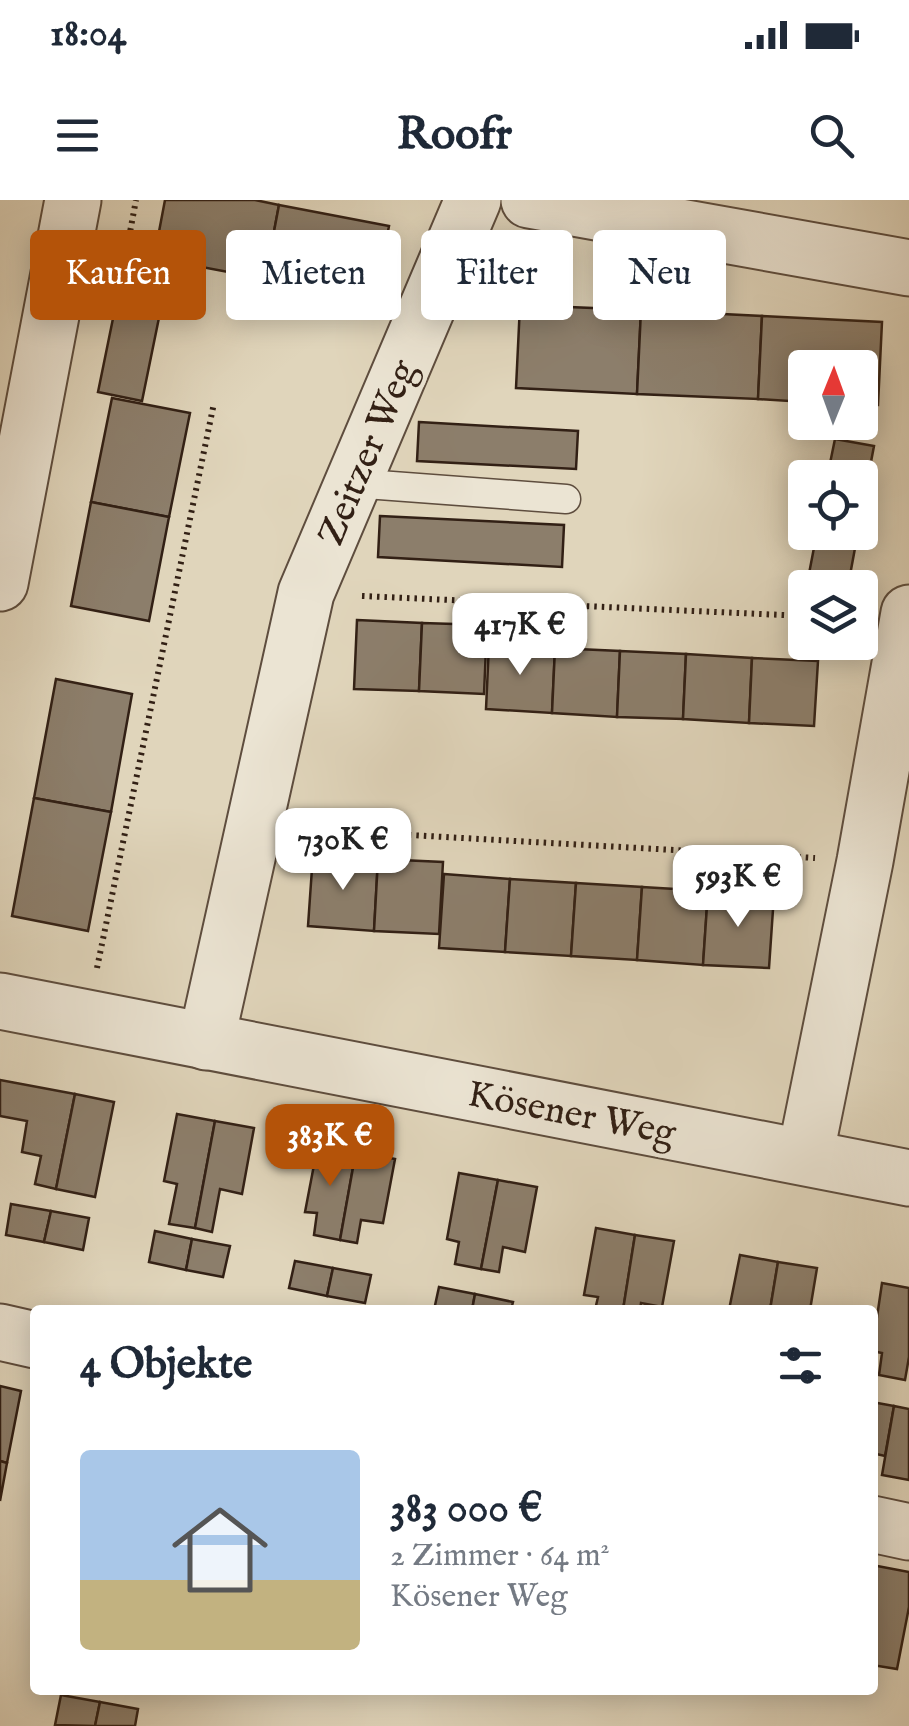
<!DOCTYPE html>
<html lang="de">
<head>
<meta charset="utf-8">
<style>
  body { margin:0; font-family:"IM FELL English",serif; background:#f2f2f3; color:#1f2937; height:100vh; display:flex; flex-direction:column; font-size:38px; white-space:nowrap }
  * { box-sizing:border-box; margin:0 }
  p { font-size:32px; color:#747a83 }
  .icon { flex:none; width:55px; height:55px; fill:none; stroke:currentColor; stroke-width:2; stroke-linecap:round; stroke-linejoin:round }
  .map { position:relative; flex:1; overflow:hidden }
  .sheet { position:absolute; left:30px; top:1105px; width:848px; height:390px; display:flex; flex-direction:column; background:#fff; border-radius:10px; box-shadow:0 5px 25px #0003 }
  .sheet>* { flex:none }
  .banner { position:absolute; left:30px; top:30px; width:850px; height:90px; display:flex; gap:20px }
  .needle { width:65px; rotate:1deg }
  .buttons { position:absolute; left:788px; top:150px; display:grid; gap:20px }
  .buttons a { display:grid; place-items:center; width:90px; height:90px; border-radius:10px; background:#fff; box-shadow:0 5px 25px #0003; font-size:50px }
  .price { position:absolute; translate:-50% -85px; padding:0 22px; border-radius:20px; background:#fff; color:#222; font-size:32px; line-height:65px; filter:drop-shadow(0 2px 5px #0008) }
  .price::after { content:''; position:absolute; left:50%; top:60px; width:30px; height:22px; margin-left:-15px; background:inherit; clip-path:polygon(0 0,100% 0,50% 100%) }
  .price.on { background:#b45309; color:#fff }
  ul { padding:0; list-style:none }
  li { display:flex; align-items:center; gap:30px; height:250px; padding:0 50px }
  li+li { border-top:2px solid #e0e1e3 }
  li span { display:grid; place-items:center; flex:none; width:280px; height:200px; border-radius:10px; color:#555 }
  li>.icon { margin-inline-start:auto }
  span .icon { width:120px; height:120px; fill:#fffc; stroke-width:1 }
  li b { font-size:42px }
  h2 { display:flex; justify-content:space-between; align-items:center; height:120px; padding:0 50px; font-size:42px }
  .chip { padding:0 35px; border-radius:10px; background:#fff; box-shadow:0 5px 25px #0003; font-size:35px; line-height:90px }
  .chip.on { background:#b45309; color:#fff }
  .status { display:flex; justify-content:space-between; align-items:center; height:70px; padding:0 50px; background:#fff; direction:ltr }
  .status svg { height:28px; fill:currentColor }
  header { display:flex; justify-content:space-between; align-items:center; height:130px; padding:0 50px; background:#fff; font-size:45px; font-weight:800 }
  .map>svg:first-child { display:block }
  .building { fill:#8c7e6b; stroke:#322015; stroke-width:2.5 }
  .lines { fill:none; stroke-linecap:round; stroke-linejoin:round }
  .service-casing { stroke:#5e4d3e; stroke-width:31 }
  .minor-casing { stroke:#5e4d3e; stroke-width:59 }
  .path { stroke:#322015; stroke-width:6; stroke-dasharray:2.5 5; stroke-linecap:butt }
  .service { stroke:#ebe4d3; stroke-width:28 }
  .minor { stroke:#ebe4d3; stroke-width:55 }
  .labels { text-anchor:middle; stroke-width:8; stroke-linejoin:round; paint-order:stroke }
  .street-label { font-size:38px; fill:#322015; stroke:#ebe4d3 }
</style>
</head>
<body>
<div class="status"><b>18:04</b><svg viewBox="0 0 49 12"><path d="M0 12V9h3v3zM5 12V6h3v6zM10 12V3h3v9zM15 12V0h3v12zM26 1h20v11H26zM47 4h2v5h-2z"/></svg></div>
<header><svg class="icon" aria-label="menu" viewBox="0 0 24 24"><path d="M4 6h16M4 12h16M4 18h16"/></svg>Roofr<svg class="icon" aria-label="search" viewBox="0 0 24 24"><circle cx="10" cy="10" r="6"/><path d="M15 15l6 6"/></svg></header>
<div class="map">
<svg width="909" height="1526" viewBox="0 0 909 1526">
  <rect width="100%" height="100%" fill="#e0d5bb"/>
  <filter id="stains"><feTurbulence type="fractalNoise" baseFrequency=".002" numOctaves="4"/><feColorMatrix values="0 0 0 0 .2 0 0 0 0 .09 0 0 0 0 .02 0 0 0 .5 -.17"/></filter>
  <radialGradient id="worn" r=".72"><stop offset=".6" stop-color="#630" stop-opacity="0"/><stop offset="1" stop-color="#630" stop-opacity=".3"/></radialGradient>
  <g class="building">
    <path d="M 165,0 L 255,0 L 279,5 L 265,79 L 154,58 Z"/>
    <path d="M 279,5 L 389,26 L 375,100 L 265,79 Z"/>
    <path d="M 118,94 L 162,103 L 142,201 L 98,192 Z"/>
    <path d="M 520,105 L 641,110 L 637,194 L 516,188 Z"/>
    <path d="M 641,110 L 762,116 L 758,199 L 637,194 Z"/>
    <path d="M 762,116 L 882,122 L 878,205 L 860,204 L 860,168 L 805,168 L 805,202 L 758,199 Z"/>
    <path d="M 112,198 L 190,213 L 169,317 L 91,302 Z"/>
    <path d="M 419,222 L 578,231 L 576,269 L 417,261 Z"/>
    <path d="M 835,239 L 874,246 L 860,320 L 860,278 L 827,278 Z"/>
    <path d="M 91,302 L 169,317 L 149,421 L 71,406 Z"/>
    <path d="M 380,316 L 564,325 L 562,367 L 378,357 Z"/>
    <path d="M 817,332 L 858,332 L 848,386 L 808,379 Z"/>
    <path d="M 357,420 L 422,423 L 419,491 L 354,489 Z"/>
    <path d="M 422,423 L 487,425 L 484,494 L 419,491 Z"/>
    <path d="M 489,444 L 555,448 L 552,513 L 486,509 Z"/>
    <path d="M 555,448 L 620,451 L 617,517 L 552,513 Z"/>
    <path d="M 620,451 L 686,454 L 683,519 L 617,517 Z"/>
    <path d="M 686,454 L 752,458 L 749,523 L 683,519 Z"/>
    <path d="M 752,458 L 818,461 L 814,526 L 749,523 Z"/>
    <path d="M 56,479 L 132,494 L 111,612 L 34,598 Z"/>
    <path d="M 34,598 L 111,612 L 88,731 L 12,716 Z"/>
    <path d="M 313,654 L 378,659 L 374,731 L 308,726 Z"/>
    <path d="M 378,659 L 443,662 L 439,734 L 374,731 Z"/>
    <path d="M 444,674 L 510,679 L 505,752 L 439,748 Z"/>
    <path d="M 510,679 L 576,683 L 571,756 L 505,752 Z"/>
    <path d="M 576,683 L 642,687 L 637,760 L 571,756 Z"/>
    <path d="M 642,687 L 708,691 L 703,765 L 637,760 Z"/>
    <path d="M 708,691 L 774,695 L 769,768 L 703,765 Z"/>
    <path d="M 0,880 L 75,894 L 56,989 L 35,984 L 41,956 L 22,952 L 27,921 L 0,916 Z"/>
    <path d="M 75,894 L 114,902 L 95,997 L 56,989 Z"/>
    <path d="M 177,914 L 215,921 L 195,1028 L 169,1024 L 177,984 L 164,981 Z"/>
    <path d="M 215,921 L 254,928 L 242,994 L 220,989 L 212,1032 L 195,1028 Z"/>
    <path d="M 318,944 L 356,951 L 340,1040 L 314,1035 L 317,1013 L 305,1012 Z"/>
    <path d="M 356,951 L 395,959 L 383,1023 L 361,1020 L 357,1043 L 340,1040 Z"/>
    <path d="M 459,973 L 498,980 L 481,1069 L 455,1064 L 459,1042 L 447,1039 Z"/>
    <path d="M 498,980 L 537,987 L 525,1052 L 503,1047 L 499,1072 L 481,1069 Z"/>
    <path d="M 11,1004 L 51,1011 L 44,1042 L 6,1035 Z"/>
    <path d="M 51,1011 L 89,1018 L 83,1050 L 44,1042 Z"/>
    <path d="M 596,1028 L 635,1035 L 623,1110 L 595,1110 L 598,1097 L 584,1095 Z"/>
    <path d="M 155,1031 L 192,1039 L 186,1070 L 149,1062 Z"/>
    <path d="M 635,1035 L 674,1041 L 662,1107 L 641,1103 L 640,1110 L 623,1110 Z"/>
    <path d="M 192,1039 L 230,1046 L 223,1077 L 186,1070 Z"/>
    <path d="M 740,1055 L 778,1062 L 770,1110 L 729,1110 Z"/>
    <path d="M 295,1061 L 333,1068 L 327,1096 L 289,1088 Z"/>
    <path d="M 778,1062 L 817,1068 L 810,1110 L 770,1110 Z"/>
    <path d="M 333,1068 L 371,1075 L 365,1103 L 327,1096 Z"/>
    <path d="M 882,1083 L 909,1088 L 909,1157 L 905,1180 L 879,1175 L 882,1153 L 872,1151 Z"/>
    <path d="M 439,1087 L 475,1094 L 472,1110 L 434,1110 Z"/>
    <path d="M 475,1094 L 513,1102 L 511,1110 L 472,1110 Z"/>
    <path d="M 0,1186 L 21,1191 L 7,1263 L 0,1261 Z"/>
    <path d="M 872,1202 L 894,1206 L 885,1256 L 872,1253 Z"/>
    <path d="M 894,1206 L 909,1209 L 909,1280 L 882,1275 Z"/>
    <path d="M 0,1261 L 7,1263 L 0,1301 Z"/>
    <path d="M 872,1365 L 909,1372 L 909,1407 L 897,1469 L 872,1465 Z"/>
    <path d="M 61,1495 L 100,1502 L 95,1526 L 55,1525 Z"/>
    <path d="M 100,1502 L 138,1509 L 135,1526 L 95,1526 Z"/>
  </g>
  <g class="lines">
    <defs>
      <path id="service" d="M 352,283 L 566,299"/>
      <g id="minor">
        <path d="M 529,0 L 909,68"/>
        <path d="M 0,383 L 73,0"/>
        <path d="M 0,801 L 909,978"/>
        <path d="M 206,842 L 306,393 L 473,0"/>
        <path d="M 805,957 L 865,661 L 909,413"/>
        <path d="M 0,1132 L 35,1140"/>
        <path d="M 872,1324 L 909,1332"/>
      </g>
    </defs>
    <use href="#service" class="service-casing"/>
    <use href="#minor" class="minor-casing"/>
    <g class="path">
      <path d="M 109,84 L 120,86 L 136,0"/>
      <path d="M 362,396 L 805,416"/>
      <path d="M 304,629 L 815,658"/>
      <path d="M 97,768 L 214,203"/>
    </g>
    <use href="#service" class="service"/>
    <use href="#minor" class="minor"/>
  </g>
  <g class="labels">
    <g class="street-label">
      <text transform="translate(366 252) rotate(-67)" y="13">Zeitzer Weg</text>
      <text transform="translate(572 912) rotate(11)" y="13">Kösener Weg</text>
    </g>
  </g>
  <rect width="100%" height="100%" filter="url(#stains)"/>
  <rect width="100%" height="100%" fill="url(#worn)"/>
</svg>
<div class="buttons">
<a><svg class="needle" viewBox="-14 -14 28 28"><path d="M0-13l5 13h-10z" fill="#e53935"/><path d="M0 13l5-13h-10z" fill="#747a83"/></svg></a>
<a><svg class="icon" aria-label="locate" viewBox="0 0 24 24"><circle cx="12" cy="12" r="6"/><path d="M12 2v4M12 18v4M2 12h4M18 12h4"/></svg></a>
<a><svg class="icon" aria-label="layers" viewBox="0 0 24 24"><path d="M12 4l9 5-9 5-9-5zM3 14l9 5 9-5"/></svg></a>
</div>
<b class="price" style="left:520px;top:478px">417K €</b>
<b class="price" style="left:343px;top:693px">730K €</b>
<b class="price" style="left:738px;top:730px">593K €</b>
<b class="price on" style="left:330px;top:989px">383K €</b>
<div class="banner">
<a class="chip on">Kaufen</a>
<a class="chip">Mieten</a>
<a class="chip">Filter</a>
<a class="chip">Neu</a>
</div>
<section class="sheet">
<h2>4 Objekte<svg class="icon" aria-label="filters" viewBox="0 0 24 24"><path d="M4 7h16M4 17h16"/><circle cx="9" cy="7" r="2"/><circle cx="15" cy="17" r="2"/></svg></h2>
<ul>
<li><span style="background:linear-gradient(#a9c7e8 65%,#c2b280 0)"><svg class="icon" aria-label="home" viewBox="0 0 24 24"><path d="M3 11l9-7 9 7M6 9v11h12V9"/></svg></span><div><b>383 000 €</b><p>2 Zimmer · 64 m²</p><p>Kösener Weg</p></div></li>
</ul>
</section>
</div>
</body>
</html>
